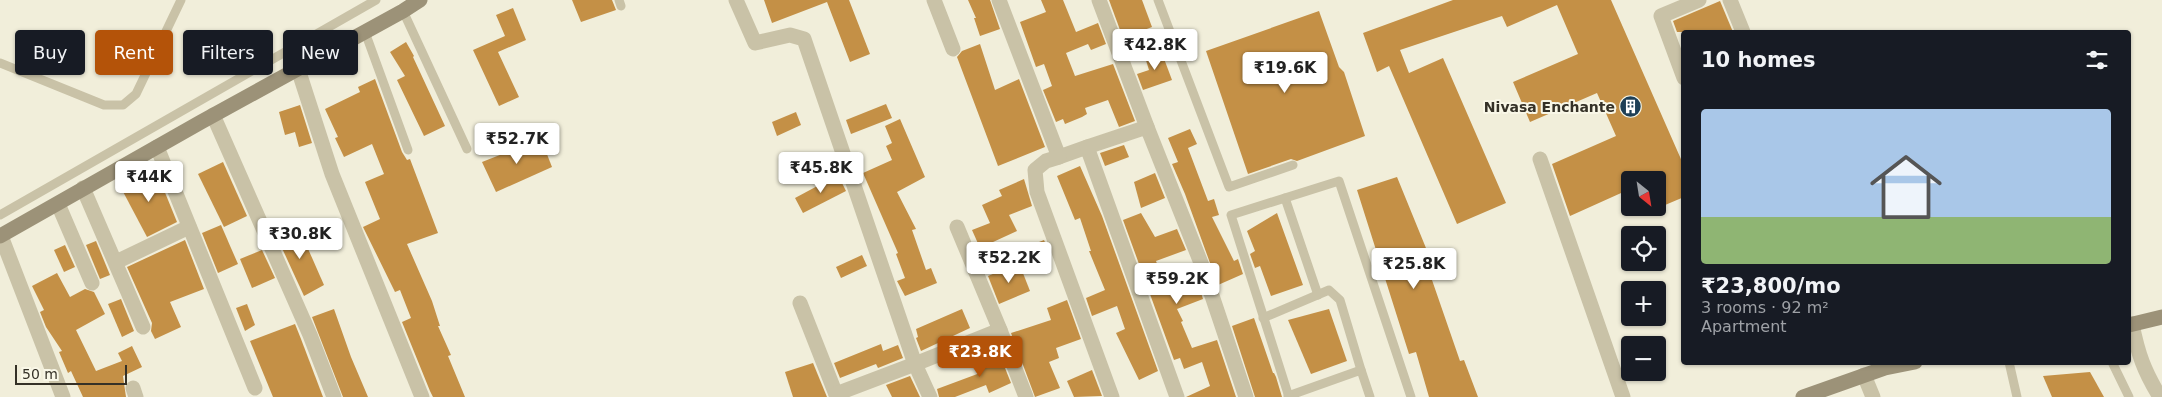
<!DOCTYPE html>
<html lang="en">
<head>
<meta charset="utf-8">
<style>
  body { margin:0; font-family:"DejaVu Sans",sans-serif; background:#20242c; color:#f1f3f6; height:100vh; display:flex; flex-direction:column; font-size:19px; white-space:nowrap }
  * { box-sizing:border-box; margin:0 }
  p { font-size:16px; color:#9ea1a6 }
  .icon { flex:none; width:28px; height:28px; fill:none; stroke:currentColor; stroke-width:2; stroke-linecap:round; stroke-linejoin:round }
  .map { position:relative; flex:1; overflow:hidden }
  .side { position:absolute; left:1681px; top:30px; width:450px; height:335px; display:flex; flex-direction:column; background:#171b24; border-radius:5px; box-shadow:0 1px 4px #0004 }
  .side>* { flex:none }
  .top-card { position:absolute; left:15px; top:30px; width:475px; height:45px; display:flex; gap:10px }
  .needle { width:32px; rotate:150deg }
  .fabs { position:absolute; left:1621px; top:171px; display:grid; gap:10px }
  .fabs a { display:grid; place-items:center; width:45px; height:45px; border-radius:5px; background:#171b24; box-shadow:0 1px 4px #0004; font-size:25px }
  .scale { position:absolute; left:15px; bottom:12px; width:112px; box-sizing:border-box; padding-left:5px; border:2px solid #353127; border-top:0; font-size:14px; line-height:18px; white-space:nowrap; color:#353127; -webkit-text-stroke:4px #f9f7e7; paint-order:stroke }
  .price { position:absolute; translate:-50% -42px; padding:0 11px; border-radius:5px; background:#fff; color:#222; font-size:16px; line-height:32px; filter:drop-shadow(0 1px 2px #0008) }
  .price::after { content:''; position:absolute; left:50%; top:30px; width:15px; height:11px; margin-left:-8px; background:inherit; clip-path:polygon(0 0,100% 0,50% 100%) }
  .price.active { background:#b45309; color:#fff }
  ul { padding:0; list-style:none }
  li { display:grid; align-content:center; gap:10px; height:265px; padding:0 20px }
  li+li { border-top:1px solid #363941 }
  li span { display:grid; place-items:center; height:155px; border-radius:5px; color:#555 }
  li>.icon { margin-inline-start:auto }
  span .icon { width:90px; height:90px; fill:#fffc; stroke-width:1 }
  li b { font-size:21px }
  h2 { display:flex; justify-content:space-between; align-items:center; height:60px; padding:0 20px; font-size:21px }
  .chip { padding:0 18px; border-radius:5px; background:#171b24; box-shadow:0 1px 4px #0004; font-size:18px; line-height:45px }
  .chip.active { background:#b45309; color:#fff }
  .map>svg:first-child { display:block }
  .building { fill:#c49046 }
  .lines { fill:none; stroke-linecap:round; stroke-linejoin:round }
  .lane { stroke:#c9c2a7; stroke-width:9 }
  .street { stroke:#c9c2a7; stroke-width:15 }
  .secondary { stroke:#9c9278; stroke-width:15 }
  .labels { text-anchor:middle; stroke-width:4; stroke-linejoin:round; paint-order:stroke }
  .poi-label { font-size:14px; font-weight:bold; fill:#353127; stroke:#f9f7e7; text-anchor:end }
</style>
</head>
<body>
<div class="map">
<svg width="2162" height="397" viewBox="0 0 2162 397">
  <rect width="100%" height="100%" fill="#f1eeda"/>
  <g class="building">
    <path d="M 572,0 L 612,0 L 616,10 L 581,22 Z"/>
    <path d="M 764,0 L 849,0 L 870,54 L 850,62 L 827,2 L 772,23 Z"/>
    <path d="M 968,0 L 990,0 L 1000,29 L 980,36 L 974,18 L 976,18 Z"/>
    <path d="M 1041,0 L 1063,0 L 1076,32 L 1098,23 L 1106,44 L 1091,50 L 1088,44 L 1066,53 L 1075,76 L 1113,64 L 1135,121 L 1119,127 L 1108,100 L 1085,108 L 1087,114 L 1082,117 L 1065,124 L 1063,119 L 1056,122 L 1043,90 L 1052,86 L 1044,64 L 1036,67 L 1020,22 L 1046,12 Z"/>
    <path d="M 1109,0 L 1142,0 L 1152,27 L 1123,38 Z"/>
    <path d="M 1453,0 L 1611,0 L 1684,166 L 1684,197 L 1658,208 L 1658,180 L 1630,180 L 1630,189 L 1570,216 L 1552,164 L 1616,136 L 1597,93 L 1530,122 L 1513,82 L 1578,54 L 1557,5 L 1507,27 L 1502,16 L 1400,50 L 1409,73 L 1443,58 L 1506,203 L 1457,224 L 1389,66 L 1377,72 L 1363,33 Z"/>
    <path d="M 1720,1 L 1733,32 L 1677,32 L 1673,21 Z"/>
    <path d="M 513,8 L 526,40 L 498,52 L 519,97 L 499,106 L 473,50 L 505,36 L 496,15 Z"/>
    <path d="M 1319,11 L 1339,67 L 1344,72 L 1365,136 L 1297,161 L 1291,159 L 1248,174 L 1206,51 Z"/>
    <path d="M 406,42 L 414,56 L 413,57 L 445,126 L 424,136 L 397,80 L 405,76 L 390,52 Z"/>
    <path d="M 980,44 L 995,90 L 1019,79 L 1045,147 L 998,166 L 957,57 L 962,51 Z"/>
    <path d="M 1160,48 L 1172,80 L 1143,90 L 1137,74 L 1149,70 L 1144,54 Z"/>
    <path d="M 375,79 L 402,152 L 407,160 L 410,159 L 438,233 L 407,244 L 432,301 L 440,326 L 438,326 L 451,355 L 448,356 L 465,397 L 433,397 L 430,391 L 402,322 L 411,318 L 400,290 L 395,292 L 363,227 L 380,219 L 365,182 L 384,174 L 372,144 L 344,157 L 335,138 L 338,137 L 325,109 L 360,92 L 358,87 Z"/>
    <path d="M 886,104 L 892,118 L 851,134 L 846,120 Z"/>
    <path d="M 300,105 L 312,143 L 299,147 L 295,132 L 285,135 L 279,112 Z"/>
    <path d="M 796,112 L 801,125 L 777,136 L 772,122 Z"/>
    <path d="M 900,119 L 925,177 L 897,192 L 916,229 L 912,230 L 926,270 L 931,268 L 937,283 L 905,296 L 897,281 L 905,278 L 896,254 L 898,253 L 863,173 L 892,160 L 886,146 L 892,143 L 885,126 Z"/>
    <path d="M 1190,129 L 1197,144 L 1188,148 L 1208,201 L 1214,199 L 1219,215 L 1212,217 L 1234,261 L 1238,259 L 1243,274 L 1218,285 L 1185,194 L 1172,164 L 1178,162 L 1168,138 Z"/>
    <path d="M 541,139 L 552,167 L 496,192 L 482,162 Z"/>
    <path d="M 1124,145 L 1129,157 L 1105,166 L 1100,153 Z"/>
    <path d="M 223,162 L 247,216 L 224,227 L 198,174 Z"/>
    <path d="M 1080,166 L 1102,216 L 1158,371 L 1139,380 L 1116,333 L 1125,329 L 1117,306 L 1092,316 L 1086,298 L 1105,290 L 1089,251 L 1091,251 L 1080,218 L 1075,220 L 1057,176 Z"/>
    <path d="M 155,168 L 177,222 L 147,237 L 120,186 Z"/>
    <path d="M 1155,173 L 1165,198 L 1141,208 L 1134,182 Z"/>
    <path d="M 838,175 L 846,191 L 803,213 L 795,198 Z"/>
    <path d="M 1397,177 L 1428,253 L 1423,254 L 1460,361 L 1464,360 L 1478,397 L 1429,397 L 1416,352 L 1409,354 L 1357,190 Z"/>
    <path d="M 1024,179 L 1032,206 L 1009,215 L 1017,231 L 980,248 L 972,230 L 990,223 L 982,205 L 1002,196 L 999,190 Z"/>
    <path d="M 1141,213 L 1155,237 L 1177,229 L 1186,250 L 1156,261 L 1164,282 L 1194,271 L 1203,299 L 1177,309 L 1183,321 L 1181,322 L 1192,348 L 1217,340 L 1236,397 L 1186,397 L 1210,386 L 1202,362 L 1184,369 L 1180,358 L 1174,360 L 1123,220 Z"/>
    <path d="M 1277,213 L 1303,285 L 1271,296 L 1260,266 L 1255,268 L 1250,254 L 1255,251 L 1247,231 Z"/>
    <path d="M 221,225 L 238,264 L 218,273 L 202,233 Z"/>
    <path d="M 298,226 L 324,285 L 304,296 L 276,235 Z"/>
    <path d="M 185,240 L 204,289 L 170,302 L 181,327 L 155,339 L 151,331 L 152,323 L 127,267 Z"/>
    <path d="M 1044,240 L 1050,254 L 1030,262 L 1024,248 Z"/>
    <path d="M 96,241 L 110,275 L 100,279 L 86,245 Z"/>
    <path d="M 65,245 L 75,267 L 64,272 L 54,250 Z"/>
    <path d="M 262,250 L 275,278 L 252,288 L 240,259 Z"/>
    <path d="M 862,255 L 867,266 L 841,278 L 836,267 Z"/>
    <path d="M 1019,263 L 1030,291 L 999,304 L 988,276 Z"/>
    <path d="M 57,273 L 70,297 L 85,289 L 94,292 L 105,314 L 76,330 L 96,371 L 122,361 L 118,353 L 132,346 L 142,367 L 123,376 L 126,397 L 83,397 L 71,371 L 68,373 L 59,352 L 62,351 L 46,327 L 40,312 L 44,310 L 32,286 Z"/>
    <path d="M 121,299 L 134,331 L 122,337 L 108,304 Z"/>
    <path d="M 1067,300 L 1081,339 L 1056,348 L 1059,358 L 1049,362 L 1060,388 L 1035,397 L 1011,333 L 1051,320 L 1047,308 Z"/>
    <path d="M 247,304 L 255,325 L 245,331 L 236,308 Z"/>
    <path d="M 334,309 L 351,357 L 368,397 L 343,397 L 312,317 Z"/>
    <path d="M 962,309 L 970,328 L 921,351 L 916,338 L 918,337 L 916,329 Z"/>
    <path d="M 1329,309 L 1347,361 L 1311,374 L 1288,320 Z"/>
    <path d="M 1254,318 L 1273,373 L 1274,373 L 1276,377 L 1282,397 L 1255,397 L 1232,326 Z"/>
    <path d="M 295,324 L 301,339 L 323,397 L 273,397 L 250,341 Z"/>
    <path d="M 881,344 L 883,351 L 898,345 L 903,358 L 878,368 L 876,364 L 840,378 L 834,363 Z"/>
    <path d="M 999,353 L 1011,383 L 989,393 L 986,385 L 955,397 L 939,397 L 937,389 L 980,373 L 974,361 Z"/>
    <path d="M 813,363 L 827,397 L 793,397 L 785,372 Z"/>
    <path d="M 1092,370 L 1102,396 L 1074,397 L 1067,381 Z"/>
    <path d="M 2090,372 L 2104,397 L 2052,397 L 2043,376 Z"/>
    <path d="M 910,376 L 920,397 L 892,397 L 886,385 Z"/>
  </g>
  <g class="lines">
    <g class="lane">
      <path d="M 619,0 L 621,6"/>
      <path d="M 1158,0 L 1229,187 L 1293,165"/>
      <path d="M 403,11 L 467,149"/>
      <path d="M 365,32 L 408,150"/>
      <path d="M 0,63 L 104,105 L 123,105 L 136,94 L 181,0"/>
      <path d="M 1285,198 L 1318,295"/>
      <path d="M 0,215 L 376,0"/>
      <path d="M 1263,318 L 1329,290 L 1340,300 L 1361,370"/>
      <path d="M 2009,362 L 2017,397"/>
      <path d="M 2112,362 L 2129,397"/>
      <path d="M 1288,396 L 1361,370 L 1370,397"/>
      <path d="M 1289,397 L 1231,215 L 1339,181 L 1411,397"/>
    </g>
    <g class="street">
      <path d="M 736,0 L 755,43 L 790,35 L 804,39 L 915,364 L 1000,330 L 1026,397"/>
      <path d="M 934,0 L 953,49"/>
      <path d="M 999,0 L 1059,157 L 1087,147 L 1177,397"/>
      <path d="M 1099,0 L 1147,127"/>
      <path d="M 1730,0 L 1743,32"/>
      <path d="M 298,69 L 332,174 L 422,397"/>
      <path d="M 1684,78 L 1661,16 L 1699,0"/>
      <path d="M 213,115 L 310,335 L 334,397"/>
      <path d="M 157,147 L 255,388"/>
      <path d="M 1087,147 L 1147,127 L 1201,263 L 1246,397"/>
      <path d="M 1059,157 L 1046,161 L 1035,170 L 1037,192 L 1112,397"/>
      <path d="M 1540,159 L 1623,397"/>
      <path d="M 83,188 L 143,327"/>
      <path d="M 58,204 L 92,283"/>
      <path d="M 957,227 L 1000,330"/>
      <path d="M 1,236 L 63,397"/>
      <path d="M 116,262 L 189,227"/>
      <path d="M 800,303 L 837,397"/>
      <path d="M 2132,324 C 2138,354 2144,371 2160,397"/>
      <path d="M 1864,375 L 1873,397"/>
      <path d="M 133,388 L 136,397"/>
      <path d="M 836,394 L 915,364 L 930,397"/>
    </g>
    <g class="secondary">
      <path d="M 0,236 L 201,122 L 403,11 L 420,0"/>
      <path d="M 2129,325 L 2162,317"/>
      <path d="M 1803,397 L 1885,368 L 1915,362"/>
    </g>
  </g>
  <defs>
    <symbol id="building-disc" viewBox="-11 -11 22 22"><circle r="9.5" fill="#1e3f56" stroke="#f9f7e7"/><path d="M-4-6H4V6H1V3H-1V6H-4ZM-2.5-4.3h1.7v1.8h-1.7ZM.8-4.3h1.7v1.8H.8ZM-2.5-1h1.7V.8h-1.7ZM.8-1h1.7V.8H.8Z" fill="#fff"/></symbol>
  </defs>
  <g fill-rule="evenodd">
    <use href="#building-disc" x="1618" y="94" width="25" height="25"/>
  </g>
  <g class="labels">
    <g class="poi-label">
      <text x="1615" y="112">Nivasa Enchante</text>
    </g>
  </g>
</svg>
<div class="fabs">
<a><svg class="needle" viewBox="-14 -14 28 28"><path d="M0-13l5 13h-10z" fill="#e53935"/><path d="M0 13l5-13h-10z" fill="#9ea1a6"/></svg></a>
<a><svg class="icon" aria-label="locate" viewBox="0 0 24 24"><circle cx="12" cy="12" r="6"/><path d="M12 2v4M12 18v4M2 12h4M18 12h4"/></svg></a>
<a>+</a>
<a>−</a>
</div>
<div class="scale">50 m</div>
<b class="price" style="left:1155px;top:71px">₹42.8K</b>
<b class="price" style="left:1285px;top:94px">₹19.6K</b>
<b class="price" style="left:517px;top:165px">₹52.7K</b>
<b class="price" style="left:821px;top:194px">₹45.8K</b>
<b class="price" style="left:149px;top:203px">₹44K</b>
<b class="price" style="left:300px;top:260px">₹30.8K</b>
<b class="price" style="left:1009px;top:284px">₹52.2K</b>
<b class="price" style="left:1414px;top:290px">₹25.8K</b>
<b class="price" style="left:1177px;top:305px">₹59.2K</b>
<b class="price active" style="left:980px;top:378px">₹23.8K</b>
<div class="top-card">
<a class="chip">Buy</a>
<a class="chip active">Rent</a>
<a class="chip">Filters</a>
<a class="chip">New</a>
</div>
<section class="side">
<h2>10 homes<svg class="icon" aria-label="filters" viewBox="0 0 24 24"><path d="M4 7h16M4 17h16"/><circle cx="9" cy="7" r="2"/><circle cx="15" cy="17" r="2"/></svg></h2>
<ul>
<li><span style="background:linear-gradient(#a9c7e8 70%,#8fb573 0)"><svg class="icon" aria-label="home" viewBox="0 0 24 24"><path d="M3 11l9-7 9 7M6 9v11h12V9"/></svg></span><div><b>₹23,800/mo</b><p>3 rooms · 92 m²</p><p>Apartment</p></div></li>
</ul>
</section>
</div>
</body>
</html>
